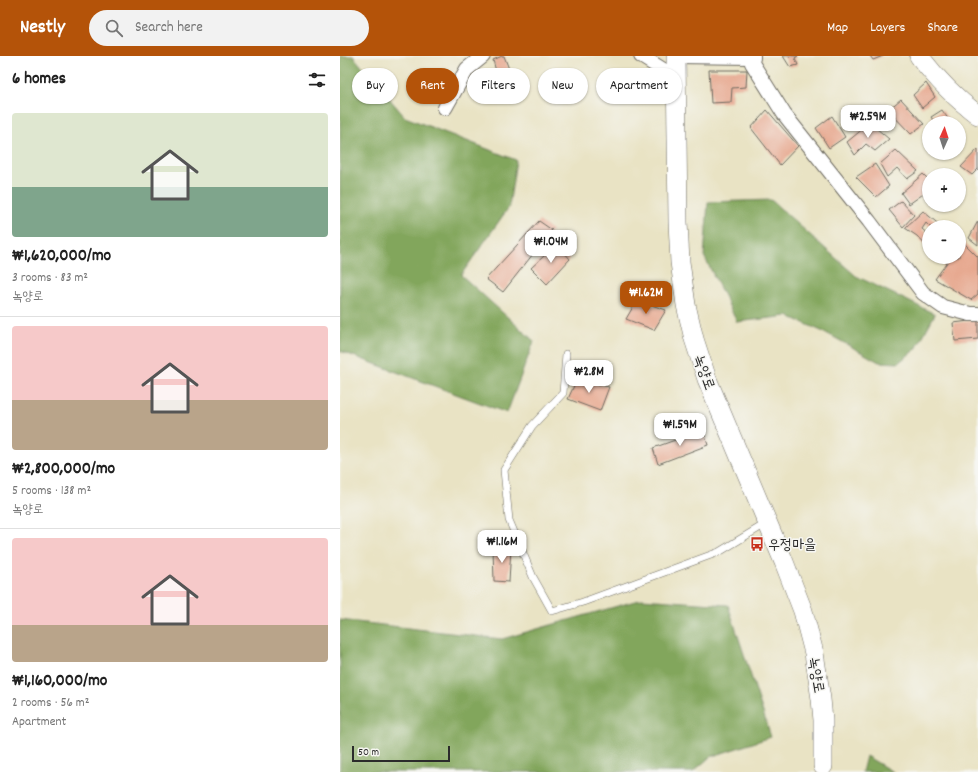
<!DOCTYPE html>
<html lang="en">
<head>
<meta charset="utf-8">
<style>
  body { margin:0; font-family:Dekko,"Poor Story",sans-serif; background:#f2f2f2; color:#222; height:100vh; display:flex; flex-direction:column; font-size:15px; white-space:nowrap }
  * { box-sizing:border-box; margin:0 }
  p { font-size:13px; color:#767676 }
  .icon { flex:none; width:22px; height:22px; fill:none; stroke:currentColor; stroke-width:2; stroke-linecap:round; stroke-linejoin:round }
  .map { position:relative; flex:1; overflow:hidden }
  .drawer { display:flex; flex-direction:column; background:#fff; width:340px }
  .drawer>* { flex:none }
  .guide { position:absolute; left:12px; top:12px; width:380px; height:36px; display:flex; gap:8px }
  .needle { width:26px; rotate:3deg }
  .tools { position:absolute; left:582px; top:60px; display:grid; gap:8px }
  .tools a { display:grid; place-items:center; width:44px; height:44px; border-radius:50%; background:#fff; box-shadow:0 1px 3px #0004; font-size:20px }
  .scale { position:absolute; left:12px; bottom:10px; width:98px; box-sizing:border-box; padding-left:4px; border:2px solid #2b2b2b; border-top:0; font-size:11px; line-height:14px; white-space:nowrap; color:#2b2b2b; -webkit-text-stroke:3px #f6f6f2; paint-order:stroke }
  .price { position:absolute; translate:-50% -34px; padding:0 9px; border-radius:8px; background:#fff; color:#222; font-size:13px; line-height:26px; filter:drop-shadow(0 1px 2px #0008) }
  .price::after { content:''; position:absolute; left:50%; top:24px; width:12px; height:9px; margin-left:-6px; background:inherit; clip-path:polygon(0 0,100% 0,50% 100%) }
  .price.selected { background:#b45309; color:#fff }
  ul { padding:0; list-style:none }
  li { display:grid; align-content:center; gap:8px; height:212px; padding:0 12px }
  li+li { border-top:1px solid #e0e0e0 }
  li span { display:grid; place-items:center; height:124px; border-radius:4px; color:#555 }
  li>.icon { margin-inline-start:auto }
  span .icon { width:72px; height:72px; fill:#fffc; stroke-width:1 }
  li b { font-size:17px }
  h2 { display:flex; justify-content:space-between; align-items:center; height:48px; padding:0 12px; font-size:17px }
  .chip { padding:0 14px; border-radius:18px; background:#fff; box-shadow:0 1px 3px #0004; font-size:14px; line-height:36px }
  .chip.selected { background:#b45309; color:#fff }
  header { display:flex; align-items:center; gap:24px; box-sizing:border-box; height:56px; padding:0 20px; background:#b45309; color:#fff }
  header strong { font-size:19px }
  nav { display:flex; gap:22px; margin-inline-start:auto; font-size:14px }
  .search { width:280px; height:36px; background:#f2f2f2; display:flex; align-items:center; gap:10px; box-sizing:border-box; padding:0 14px; border-radius:22px; color:#767676; font-size:15px }
  main { display:flex; flex:1; min-height:0 }
  .map>svg:first-child { display:block }
  .forest { fill:#82a65c; stroke:#566844 }
  .building { fill:#e7a88f }
  .lines { fill:none; stroke-linecap:round; stroke-linejoin:round }
  .lane-casing { stroke:#6e6b61; stroke-width:8 }
  .street-casing { stroke:#6e6b61; stroke-width:16 }
  .secondary-casing { stroke:#6e6b61; stroke-width:20 }
  .lane { stroke:#fff; stroke-width:7 }
  .street { stroke:#fff; stroke-width:14 }
  .secondary { stroke:#fff; stroke-width:19 }
  .labels { text-anchor:middle; stroke-width:3; stroke-linejoin:round; paint-order:stroke }
  .street-label { font-size:15px; fill:#2b2b2b; stroke:#f6f6f2 }
  .poi-label { font-size:15px; fill:#2b2b2b; stroke:#f6f6f2; text-anchor:start }
</style>
</head>
<body>
<header>
<strong>Nestly</strong>
<div class="search"><svg class="icon" aria-label="search" viewBox="0 0 24 24"><circle cx="10" cy="10" r="6"/><path d="M15 15l6 6"/></svg>Search here</div>
<nav><a>Map</a><a>Layers</a><a>Share</a></nav>
</header>
<main>
<section class="drawer">
<h2>6 homes<svg class="icon" aria-label="filters" viewBox="0 0 24 24"><path d="M4 7h16M4 17h16"/><circle cx="9" cy="7" r="2"/><circle cx="15" cy="17" r="2"/></svg></h2>
<ul>
<li><span style="background:linear-gradient(#dfe7d0 60%,#7fa58c 0)"><svg class="icon" aria-label="home" viewBox="0 0 24 24"><path d="M3 11l9-7 9 7M6 9v11h12V9"/></svg></span><div><b>₩1,620,000/mo</b><p>3 rooms · 83 m²</p><p>녹양로</p></div></li>
<li><span style="background:linear-gradient(#f6c9c9 60%,#b9a48a 0)"><svg class="icon" aria-label="home" viewBox="0 0 24 24"><path d="M3 11l9-7 9 7M6 9v11h12V9"/></svg></span><div><b>₩2,800,000/mo</b><p>5 rooms · 138 m²</p><p>녹양로</p></div></li>
<li><span style="background:linear-gradient(#f6c9c9 70%,#b9a48a 0)"><svg class="icon" aria-label="home" viewBox="0 0 24 24"><path d="M3 11l9-7 9 7M6 9v11h12V9"/></svg></span><div><b>₩1,160,000/mo</b><p>2 rooms · 56 m²</p><p>Apartment</p></div></li>
</ul>
</section>
<div class="map">
<svg width="638" height="716" viewBox="0 0 638 716">
  <rect width="100%" height="100%" fill="#f6f6f2"/>
  <filter id="ink" filterUnits="userSpaceOnUse"><feTurbulence type="fractalNoise" baseFrequency=".025" numOctaves="2"/><feDisplacementMap in="SourceGraphic" scale="8" xChannelSelector="R" yChannelSelector="G"/><feConvolveMatrix kernelMatrix="1 2 1 2 8 2 1 2 1" color-interpolation-filters="sRGB"/></filter>
  <filter id="wash" filterUnits="userSpaceOnUse"><feTurbulence type="fractalNoise" baseFrequency=".012" numOctaves="4" result="noise"/><feDisplacementMap in="SourceGraphic" scale="16" xChannelSelector="R" yChannelSelector="G"/><feGaussianBlur stdDeviation="0.9" result="paint"/><feColorMatrix in="noise" values="0 0 0 0 0 0 0 0 0 0 0 0 0 0 0 0 0 1.4 0 .05"/><feComposite in="paint" operator="in"/></filter>
  <g filter="url(#wash)">
    <rect width="100%" height="100%" fill="#e9e3c4"/>
    <g class="forest">
      <path d="M 0,0 L 13,0 L 65,61 L 176,104 L 169,151 L 121,219 L 194,285 L 167,357 L 0,295 Z"/>
      <path d="M 431,144 L 516,220 L 595,258 L 576,293 L 558,307 L 539,306 L 488,278 L 448,260 L 397,266 L 364,200 L 368,146 Z"/>
      <path d="M 302,543 L 388,549 L 431,681 L 370,701 L 353,716 L 0,716 L 0,564 L 162,583 Z"/>
      <path d="M 526,700 L 553,716 L 522,716 Z"/>
    </g>
    <g id="blocks">
      <g class="building">
        <path d="M 162,0 L 164,0 L 172,21 L 159,27 L 153,4 Z"/>
        <path d="M 443,0 L 458,0 L 455,2 L 458,9 L 450,11 Z"/>
        <path d="M 530,0 L 543,0 L 533,4 Z"/>
        <path d="M 369,14 L 407,14 L 406,31 L 392,32 L 391,46 L 371,47 Z"/>
        <path d="M 586,27 L 595,41 L 582,52 L 573,39 Z"/>
        <path d="M 561,43 L 584,68 L 571,78 L 548,54 Z"/>
        <path d="M 427,54 L 458,90 L 440,109 L 411,72 Z"/>
        <path d="M 602,54 L 611,67 L 595,67 L 591,61 Z"/>
        <path d="M 492,60 L 505,81 L 489,92 L 476,72 Z"/>
        <path d="M 530,67 L 549,83 L 535,95 L 526,88 L 515,99 L 507,86 Z"/>
        <path d="M 638,93 L 638,113 L 632,119 L 621,111 Z"/>
        <path d="M 556,94 L 578,115 L 567,123 L 557,112 L 547,121 L 540,108 Z"/>
        <path d="M 535,108 L 549,130 L 536,141 L 516,121 Z"/>
        <path d="M 583,118 L 589,124 L 589,134 L 569,148 L 561,137 Z"/>
        <path d="M 561,145 L 574,159 L 563,171 L 549,154 Z"/>
        <path d="M 583,155 L 602,171 L 590,171 L 586,167 L 582,173 L 589,179 L 589,193 L 577,180 L 565,172 Z"/>
        <path d="M 199,165 L 212,174 L 163,236 L 146,223 Z"/>
        <path d="M 638,165 L 638,189 L 629,182 Z"/>
        <path d="M 623,186 L 638,201 L 638,238 L 631,244 L 595,223 L 611,201 L 619,201 L 619,191 Z"/>
        <path d="M 217,188 L 230,203 L 207,228 L 191,212 Z"/>
        <path d="M 297,244 L 326,254 L 314,274 L 286,263 Z"/>
        <path d="M 638,264 L 638,283 L 615,285 L 613,267 Z"/>
        <path d="M 237,323 L 269,331 L 260,355 L 228,343 Z"/>
        <path d="M 363,374 L 368,389 L 318,408 L 313,392 Z"/>
        <path d="M 171,491 L 169,526 L 154,525 L 153,493 Z"/>
      </g>
    </g>
  </g>
  <g filter="url(#ink)">
    <use href="#blocks" fill-opacity="0" stroke="#6e6b61" stroke-width="1"/>
    <g class="lines">
      <defs>
        <path id="lane" d="M 226,298 L 223,337 L 192,370 L 164,414 L 169,464 L 193,521 L 212,555 L 243,546 L 379,496 L 427,467"/>
        <g id="street">
          <path d="M 301,0 L 336,22"/>
          <path d="M 336,0 L 413,1"/>
          <path d="M 413,0 L 412,7 L 444,58 L 529,165 L 583,237 L 603,251 L 630,258 L 638,258"/>
          <path d="M 105,52 L 127,13 L 143,0"/>
        </g>
        <g id="secondary">
          <path d="M 336,0 L 338,166 L 340,206 L 346,249 L 354,283 L 367,323 L 444,506 L 463,555 L 474,597 L 481,643 L 483,664 L 483,710"/>
          <path d="M 579,0 C 596,22 616,43 638,59"/>
        </g>
      </defs>
      <use href="#lane" class="lane-casing"/>
      <use href="#street" class="street-casing"/>
      <use href="#secondary" class="secondary-casing"/>
      <use href="#lane" class="lane"/>
      <use href="#street" class="street"/>
      <use href="#secondary" class="secondary"/>
    </g>
  </g>
  <defs>
    <symbol id="bus-bare" viewBox="-9 -9 18 18"><path d="M-5-6H5V4H4V6H2V4H-2V6H-4V4H-5ZM-3.5-4V0h7V-4ZM-3.5 1.2v1.5H-2V1.2ZM2 1.2v1.5H3.5V1.2Z" fill="#c8321e" stroke="#f6f6f2" stroke-width="2.5" paint-order="stroke"/></symbol>
  </defs>
  <g fill-rule="evenodd">
    <use href="#bus-bare" x="407" y="478" width="20" height="20"/>
  </g>
  <g class="labels">
    <g class="street-label">
      <text transform="translate(365 316) rotate(70)" y="5">녹양로</text>
      <text transform="translate(477 619) rotate(80)" y="5">녹양로</text>
    </g>
    <g class="poi-label">
      <text x="428" y="493">우정마을</text>
    </g>
  </g>
</svg>
<div class="tools">
<a><svg class="needle" viewBox="-14 -14 28 28"><path d="M0-13l5 13h-10z" fill="#e53935"/><path d="M0 13l5-13h-10z" fill="#767676"/></svg></a>
<a>+</a>
<a>−</a>
</div>
<div class="scale">50 m</div>
<b class="price" style="left:528px;top:83px">₩2.59M</b>
<b class="price" style="left:211px;top:208px">₩1.04M</b>
<b class="price selected" style="left:306px;top:259px">₩1.62M</b>
<b class="price" style="left:249px;top:338px">₩2.8M</b>
<b class="price" style="left:340px;top:391px">₩1.59M</b>
<b class="price" style="left:162px;top:508px">₩1.16M</b>
<div class="guide">
<a class="chip">Buy</a>
<a class="chip selected">Rent</a>
<a class="chip">Filters</a>
<a class="chip">New</a>
<a class="chip">Apartment</a>
</div>
</div>
</main>
</body>
</html>
